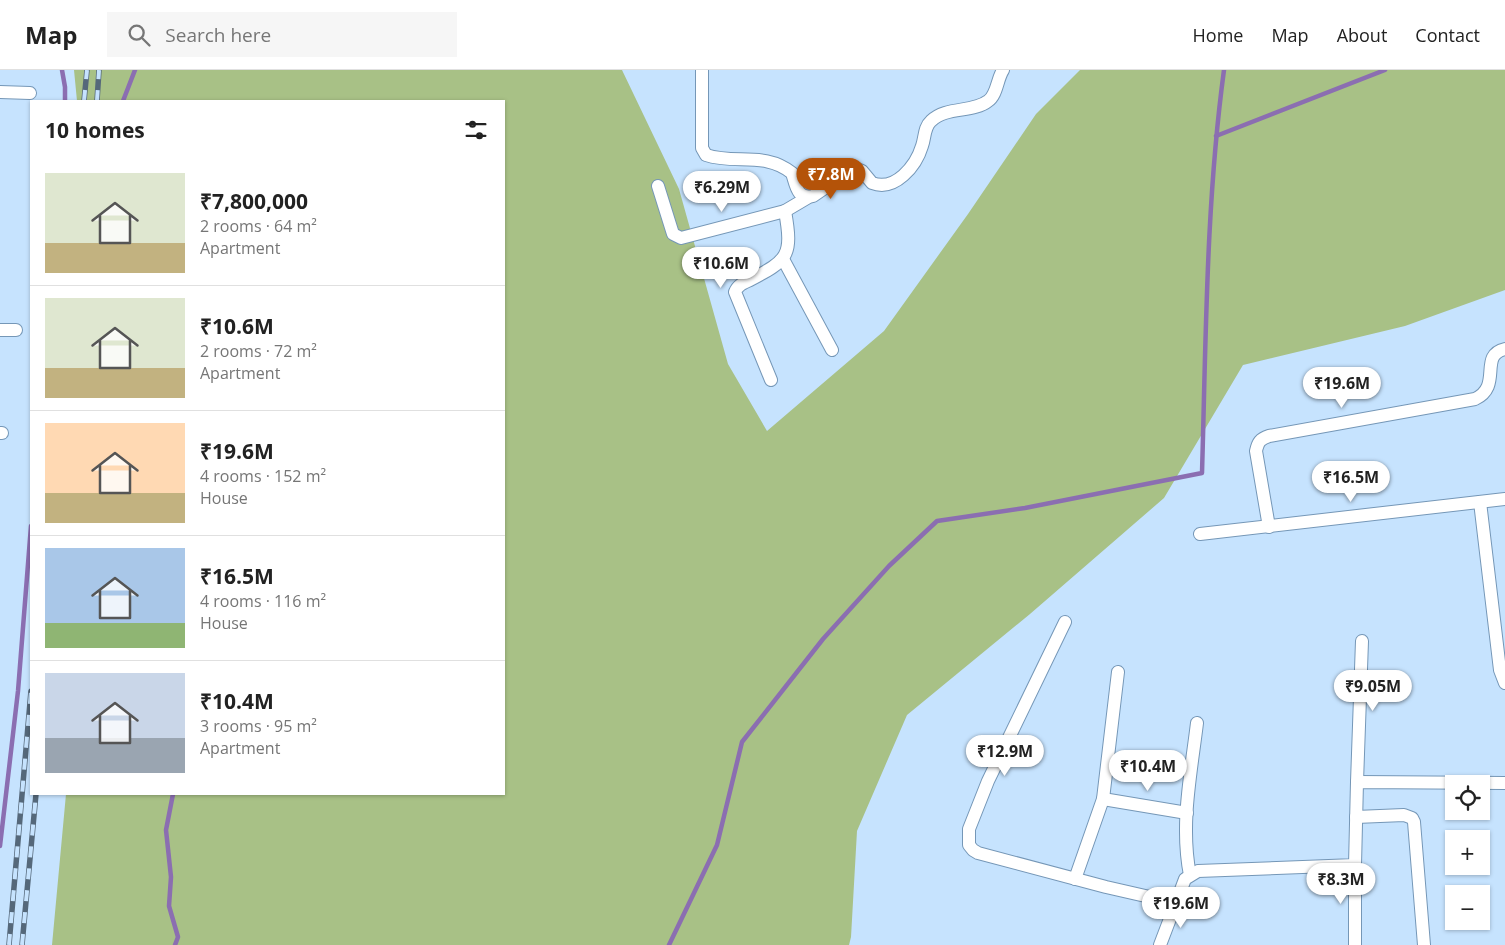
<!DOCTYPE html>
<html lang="en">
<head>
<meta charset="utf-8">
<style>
  body { margin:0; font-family:"Open Sans",sans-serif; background:#f6f6f6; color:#222; height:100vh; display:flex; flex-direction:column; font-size:19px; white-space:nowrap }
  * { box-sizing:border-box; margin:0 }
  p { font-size:16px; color:#767676 }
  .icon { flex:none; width:28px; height:28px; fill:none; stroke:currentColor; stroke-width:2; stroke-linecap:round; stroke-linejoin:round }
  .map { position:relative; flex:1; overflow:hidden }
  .details { position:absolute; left:30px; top:30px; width:475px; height:695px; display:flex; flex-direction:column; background:#fff; border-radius:0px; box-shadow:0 1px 4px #0004 }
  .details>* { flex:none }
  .fabs { position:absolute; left:1445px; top:705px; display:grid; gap:10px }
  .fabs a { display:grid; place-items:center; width:45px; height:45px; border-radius:0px; background:#fff; box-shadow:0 1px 4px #0004; font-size:25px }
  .price { position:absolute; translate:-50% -42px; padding:0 11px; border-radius:18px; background:#fff; color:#222; font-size:16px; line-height:32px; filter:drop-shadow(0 1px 2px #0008) }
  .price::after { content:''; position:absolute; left:50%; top:30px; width:15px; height:11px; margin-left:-8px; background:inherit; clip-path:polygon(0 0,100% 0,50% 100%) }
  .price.on { background:#b45309; color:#fff }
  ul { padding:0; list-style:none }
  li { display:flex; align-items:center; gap:15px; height:125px; padding:0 15px }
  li+li { border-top:1px solid #e0e0e0 }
  li span { display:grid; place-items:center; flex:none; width:140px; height:100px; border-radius:0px; color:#555 }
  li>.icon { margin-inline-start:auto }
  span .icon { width:60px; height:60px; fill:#fffc; stroke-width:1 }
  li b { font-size:21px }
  h2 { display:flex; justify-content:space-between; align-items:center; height:60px; padding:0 15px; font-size:21px }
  header { display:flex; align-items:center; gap:30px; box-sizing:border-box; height:70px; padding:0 25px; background:#fff; border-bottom:1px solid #e0e0e0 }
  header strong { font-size:24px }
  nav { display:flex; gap:28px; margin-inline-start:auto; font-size:18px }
  .search { width:350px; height:45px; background:#f6f6f6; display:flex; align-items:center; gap:12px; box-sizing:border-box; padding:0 18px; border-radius:0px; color:#767676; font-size:19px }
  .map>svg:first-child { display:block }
  .green { fill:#a8c186 }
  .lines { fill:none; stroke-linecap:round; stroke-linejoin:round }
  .stream { stroke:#8b6eb1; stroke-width:4.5 }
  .minor-casing { stroke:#7597b7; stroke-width:14 }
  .minor { stroke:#fff; stroke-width:12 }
  .rail-casing { stroke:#55687a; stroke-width:5.5 }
  .rail { stroke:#c6e3fe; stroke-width:4; stroke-dasharray:11; stroke-linecap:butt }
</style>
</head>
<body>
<header>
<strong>Map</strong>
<div class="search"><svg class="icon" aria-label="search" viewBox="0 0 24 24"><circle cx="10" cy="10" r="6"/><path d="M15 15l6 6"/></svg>Search here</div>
<nav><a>Home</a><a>Map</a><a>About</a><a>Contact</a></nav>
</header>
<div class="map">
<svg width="1505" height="875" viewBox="0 0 1505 875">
  <rect width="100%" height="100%" fill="#c6e3fe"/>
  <path class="green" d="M 74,0 L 622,0 L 679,119 L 728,294 L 767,361 L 884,261 L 968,144 L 1036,44 L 1080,0 L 1505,0 L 1505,220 L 1405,256 L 1243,295 L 1164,428 L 1030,544 L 907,645 L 857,761 L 851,867 L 849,875 L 52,875 L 66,724 L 504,724 L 504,31 L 77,31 Z"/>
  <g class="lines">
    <g class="stream">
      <path d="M 62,0 L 65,17 L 65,31"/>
      <path d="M 123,31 L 135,0"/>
      <path d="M 1216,66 L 1385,0"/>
      <path d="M 173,724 L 166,760 L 171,807 L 169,836 L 178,867 L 175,875"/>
      <path d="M 0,776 L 18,621 L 31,456"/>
      <path d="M 669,875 L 717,775 L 742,672 L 823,569 L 889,496 L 937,451 L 1025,438 L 1202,403 C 1206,269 1206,133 1224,0"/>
    </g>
    <defs>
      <g id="minor">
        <path d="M 702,0 L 702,78 L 706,85 C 735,95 765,81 792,103 C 796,115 797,130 813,126 L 845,104 L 857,99 L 862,101 L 872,113 C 895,122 916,96 922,76 C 925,68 924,57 931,51 C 946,36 973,43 988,31 C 997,25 997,9 1003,0"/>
        <path d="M 0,22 L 30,23"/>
        <path d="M 658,116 L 673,164 L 681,168 L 785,141 L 807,128"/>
        <path d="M 783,189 L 832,280"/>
        <path d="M 0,260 L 16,260"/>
        <path d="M 771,310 L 735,222 C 738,215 743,213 750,210 C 788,190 793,186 785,141"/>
        <path d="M 0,363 L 2,363"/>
        <path d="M 1480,432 L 1500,600 L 1505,613"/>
        <path d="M 1269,457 L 1256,381 C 1258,372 1260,369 1269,366 L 1475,329 C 1503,316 1478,285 1505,279"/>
        <path d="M 1200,464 L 1505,429"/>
        <path d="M 1065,552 L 988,711 L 969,759 L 969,775 L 973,780 L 978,783 L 1106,817 L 1176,833 L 1185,809 L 1198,801 L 1355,795 L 1357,712 L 1505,713"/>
        <path d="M 1357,712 L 1362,571"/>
        <path d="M 1103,729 L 1187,743"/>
        <path d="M 1356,747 L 1404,745 L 1412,748 L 1414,752 L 1424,875"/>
        <path d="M 1355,795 L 1355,875"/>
        <path d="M 1190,805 C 1180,755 1191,703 1197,653"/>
        <path d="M 1075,809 L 1103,729 L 1118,602"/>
        <path d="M 1160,875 L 1176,833"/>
      </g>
    </defs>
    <use href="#minor" class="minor-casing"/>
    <use href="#minor" class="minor"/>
    <defs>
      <g id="rail">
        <path d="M 84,31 L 87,0"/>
        <path d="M 97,31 L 99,0"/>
        <path d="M 9,875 L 31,621"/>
        <path d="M 22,875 L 36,724"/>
      </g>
    </defs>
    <use href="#rail" class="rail-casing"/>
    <use href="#rail" class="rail"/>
  </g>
</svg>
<div class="fabs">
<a><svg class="icon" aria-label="locate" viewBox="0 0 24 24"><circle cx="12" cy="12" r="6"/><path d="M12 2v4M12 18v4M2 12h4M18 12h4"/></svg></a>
<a>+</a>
<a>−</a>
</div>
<b class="price on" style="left:831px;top:130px">₹7.8M</b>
<b class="price" style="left:722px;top:143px">₹6.29M</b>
<b class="price" style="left:721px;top:219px">₹10.6M</b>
<b class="price" style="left:1342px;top:339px">₹19.6M</b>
<b class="price" style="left:1351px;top:433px">₹16.5M</b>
<b class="price" style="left:1373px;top:642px">₹9.05M</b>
<b class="price" style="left:1005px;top:707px">₹12.9M</b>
<b class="price" style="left:1148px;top:722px">₹10.4M</b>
<b class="price" style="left:1341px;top:835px">₹8.3M</b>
<b class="price" style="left:1181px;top:859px">₹19.6M</b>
<section class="details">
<h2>10 homes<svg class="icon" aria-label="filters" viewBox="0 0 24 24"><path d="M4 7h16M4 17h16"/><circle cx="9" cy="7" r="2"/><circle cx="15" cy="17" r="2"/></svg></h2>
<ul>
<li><span style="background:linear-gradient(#dfe7d0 70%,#c2b280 0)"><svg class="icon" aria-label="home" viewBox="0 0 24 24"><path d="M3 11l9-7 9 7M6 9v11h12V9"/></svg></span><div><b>₹7,800,000</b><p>2 rooms · 64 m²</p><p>Apartment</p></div></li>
<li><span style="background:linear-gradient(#dfe7d0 70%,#c2b280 0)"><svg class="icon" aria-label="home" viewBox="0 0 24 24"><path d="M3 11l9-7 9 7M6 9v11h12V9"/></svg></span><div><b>₹10.6M</b><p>2 rooms · 72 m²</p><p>Apartment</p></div></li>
<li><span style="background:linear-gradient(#ffd9b3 70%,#c2b280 0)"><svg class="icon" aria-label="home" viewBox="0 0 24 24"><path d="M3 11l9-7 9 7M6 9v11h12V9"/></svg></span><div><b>₹19.6M</b><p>4 rooms · 152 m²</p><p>House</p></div></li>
<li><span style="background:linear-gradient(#a9c7e8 75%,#8fb573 0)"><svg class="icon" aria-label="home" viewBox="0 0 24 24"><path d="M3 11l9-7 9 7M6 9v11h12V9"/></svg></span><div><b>₹16.5M</b><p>4 rooms · 116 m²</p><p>House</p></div></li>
<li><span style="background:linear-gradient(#c9d6e8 65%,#9aa5b1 0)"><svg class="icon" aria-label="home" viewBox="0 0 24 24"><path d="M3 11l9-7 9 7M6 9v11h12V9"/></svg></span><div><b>₹10.4M</b><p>3 rooms · 95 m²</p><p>Apartment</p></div></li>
</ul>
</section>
</div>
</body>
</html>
